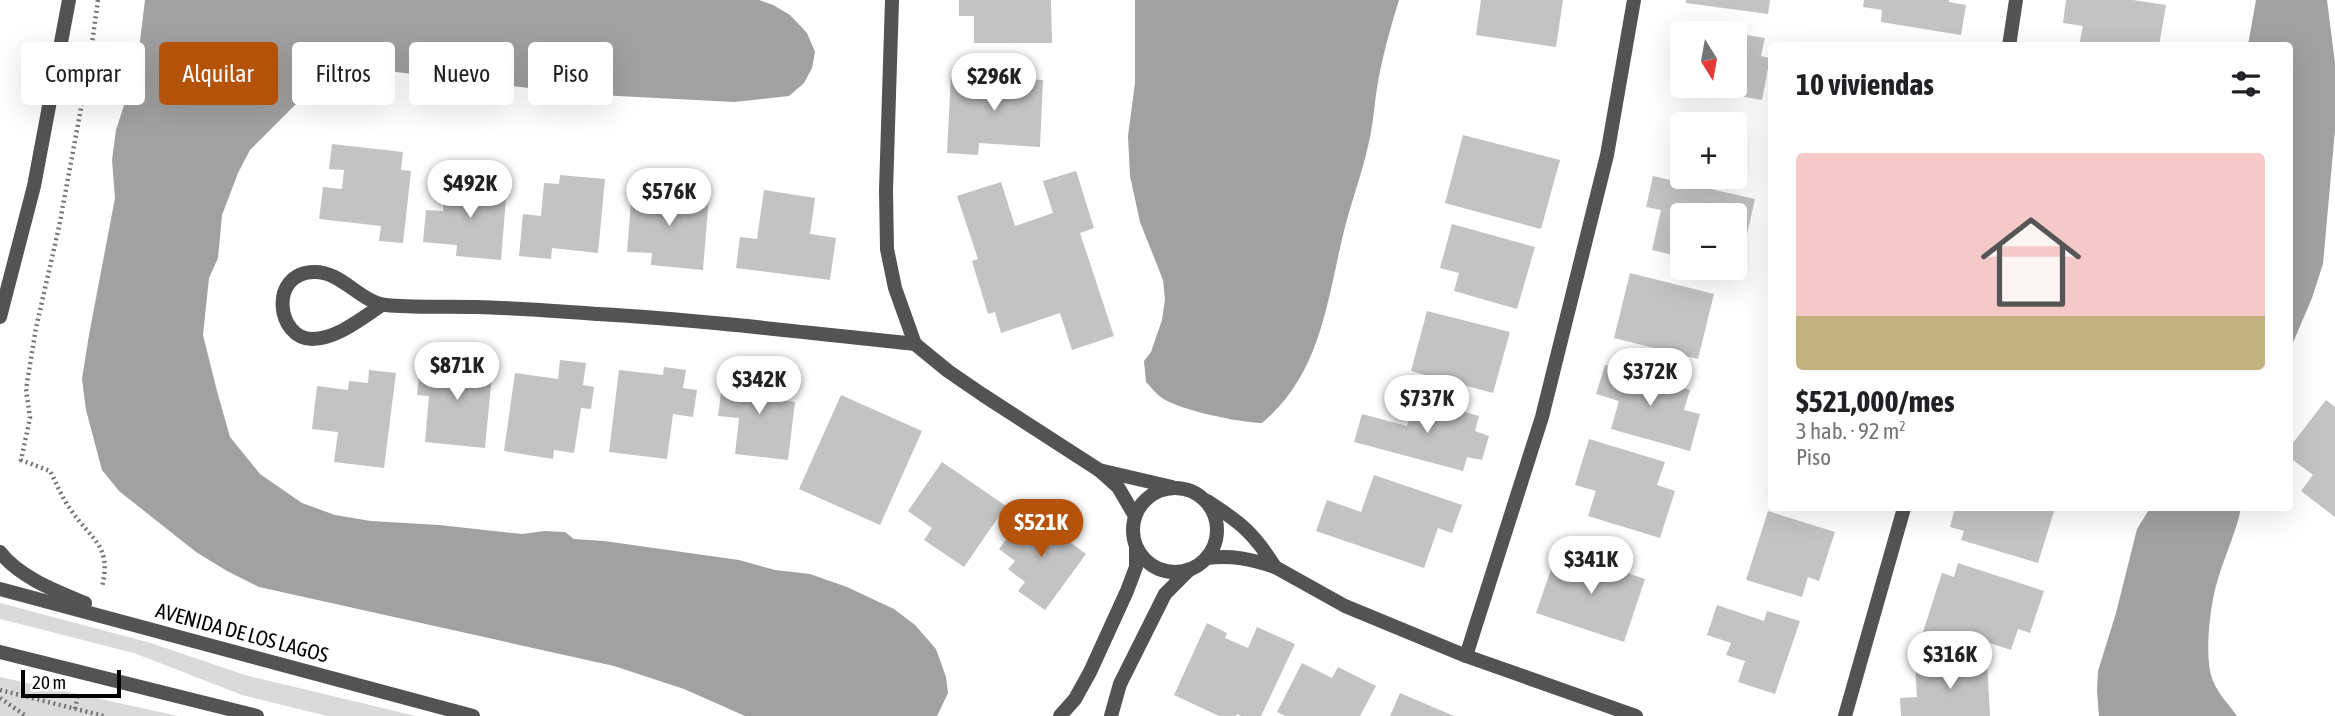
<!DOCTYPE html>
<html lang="es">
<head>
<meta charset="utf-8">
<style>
  body { margin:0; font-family:"Asap Condensed",sans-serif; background:#f6f6f6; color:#202124; height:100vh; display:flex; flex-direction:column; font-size:26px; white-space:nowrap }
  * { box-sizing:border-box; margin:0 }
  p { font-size:23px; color:#757577 }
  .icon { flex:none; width:38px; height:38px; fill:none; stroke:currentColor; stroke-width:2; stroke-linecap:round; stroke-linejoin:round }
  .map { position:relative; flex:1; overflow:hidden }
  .panel { position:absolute; left:1768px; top:42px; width:525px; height:469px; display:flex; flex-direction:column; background:#fff; border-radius:7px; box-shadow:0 7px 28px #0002 }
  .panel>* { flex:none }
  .banner { position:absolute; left:21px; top:42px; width:665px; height:63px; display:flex; gap:14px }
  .needle { width:46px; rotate:169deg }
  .controls { position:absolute; left:1670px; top:21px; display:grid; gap:14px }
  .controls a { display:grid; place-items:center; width:77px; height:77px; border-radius:7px; background:#fff; box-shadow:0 7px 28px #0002; font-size:35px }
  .scale { position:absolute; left:21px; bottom:18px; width:100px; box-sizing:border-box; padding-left:7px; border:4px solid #000; border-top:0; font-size:19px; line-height:24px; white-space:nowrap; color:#000; -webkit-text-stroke:5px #fff; paint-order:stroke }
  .price { position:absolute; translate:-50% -60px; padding:0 16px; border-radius:24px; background:#fff; color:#222; font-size:23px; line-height:46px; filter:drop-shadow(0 2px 4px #0008) }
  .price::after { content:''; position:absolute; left:50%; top:42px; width:21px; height:16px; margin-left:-10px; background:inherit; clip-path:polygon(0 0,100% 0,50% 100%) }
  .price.on { background:#b45309; color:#fff }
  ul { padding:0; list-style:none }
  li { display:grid; align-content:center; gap:14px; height:371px; padding:0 28px }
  li span { display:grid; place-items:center; height:217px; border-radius:7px; color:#555 }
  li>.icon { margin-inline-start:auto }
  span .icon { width:126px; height:126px; fill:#fffc; stroke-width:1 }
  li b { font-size:30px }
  h2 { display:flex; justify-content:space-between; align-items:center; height:84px; padding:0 28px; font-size:30px }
  .tag { padding:0 24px; border-radius:7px; background:#fff; box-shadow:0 7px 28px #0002; font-size:24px; line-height:63px }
  .tag.on { background:#b45309; color:#fff }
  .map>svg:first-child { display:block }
  .green { fill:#dadada }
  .water { fill:#a1a1a1 }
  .building { fill:#c3c3c3 }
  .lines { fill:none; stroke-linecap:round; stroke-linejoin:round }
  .path { stroke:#757575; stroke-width:4.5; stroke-dasharray:2 3.5; stroke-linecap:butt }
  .minor { stroke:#535353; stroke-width:14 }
  .tertiary { stroke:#535353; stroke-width:14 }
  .labels { text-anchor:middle; stroke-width:5; stroke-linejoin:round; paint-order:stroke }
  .street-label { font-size:21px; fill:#000; stroke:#fff }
</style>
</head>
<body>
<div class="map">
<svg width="2335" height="716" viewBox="0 0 2335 716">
  <rect width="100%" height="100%" fill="#fff"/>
  <g class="green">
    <path d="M 0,603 L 151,643 L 245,675 L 416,716 L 327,716 L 242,695 L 134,653 L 0,619 Z"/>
    <path d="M 0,677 L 178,716 L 0,716 Z"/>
  </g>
  <g class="water">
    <path d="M 145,0 L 759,0 L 773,5 L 790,15 L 807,33 L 815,52 L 812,68 L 804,83 L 789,96 L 734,102 L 580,94 L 396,72 L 363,75 L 338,81 L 314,90 L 298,102 L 250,150 L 238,173 L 222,215 L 218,258 L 209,278 L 203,335 L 217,391 L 230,437 L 260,474 L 302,503 L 335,515 L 371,521 L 439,525 L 522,534 L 544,531 L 565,532 L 574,539 L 604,541 L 739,560 L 775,570 L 810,574 L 847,587 L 894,609 L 915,625 L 936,649 L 946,677 L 948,693 L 937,716 L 745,716 L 684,689 L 614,666 L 259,587 L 227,571 L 196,552 L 119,491 L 102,470 L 86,410 L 82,379 L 89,335 L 115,198 L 112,160 L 116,130 L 137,65 Z"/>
    <path d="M 1135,0 L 1399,0 C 1390,29 1382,58 1377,88 C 1374,107 1373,127 1368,146 C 1362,173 1352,200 1345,227 C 1327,299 1322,373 1262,423 C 1238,422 1182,411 1162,398 C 1156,394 1151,387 1146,382 L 1144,361 L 1151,352 L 1162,320 L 1165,299 L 1163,280 L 1140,222 L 1130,176 L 1128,136 L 1135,83 Z"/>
    <path d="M 2256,0 L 2327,0 L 2335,63 L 2335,130 L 2323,264 L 2312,298 L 2289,352 L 2289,46 L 2248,45 Z"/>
    <path d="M 2150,508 L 2241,508 C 2236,533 2225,555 2218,579 C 2210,604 2205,650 2211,675 C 2215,691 2228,703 2237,716 L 2099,716 L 2097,691 L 2098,671 L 2116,613 L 2137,529 Z"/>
  </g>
  <g class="building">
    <path d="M 959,0 L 1051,0 L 1052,43 L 974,43 L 974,16 L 959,16 Z"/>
    <path d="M 1481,0 L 1563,0 L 1556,47 L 1476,35 Z"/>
    <path d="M 1686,0 L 1770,0 L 1768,14 L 1686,3 Z"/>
    <path d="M 1864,0 L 1949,0 L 1949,2 L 1966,5 L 1961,35 L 1881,22 L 1882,10 L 1863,7 Z"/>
    <path d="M 2066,0 L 2133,0 L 2166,5 L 2159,46 L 2079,46 L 2083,26 L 2063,23 Z"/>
    <path d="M 1694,26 L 1729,32 L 1729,33 L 1693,33 Z"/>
    <path d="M 1734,33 L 1765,38 L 1761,56 L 1770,58 L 1762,100 L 1685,87 L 1734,86 Z"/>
    <path d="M 951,75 L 1043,80 L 1040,147 L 979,143 L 978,155 L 947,153 Z"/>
    <path d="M 1463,135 L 1560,160 L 1541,229 L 1445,203 Z"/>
    <path d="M 332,144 L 403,152 L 401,170 L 411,171 L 403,243 L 379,241 L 381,226 L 319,219 L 323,187 L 342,189 L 344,170 L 329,169 Z"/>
    <path d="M 1076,171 L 1094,228 L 1080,233 L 1114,336 L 1072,350 L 1060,313 L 1001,333 L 995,312 L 988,314 L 972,261 L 978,259 L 957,196 L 1001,182 L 1015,226 L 1053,213 L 1043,181 Z"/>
    <path d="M 560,175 L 605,179 L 598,253 L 552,248 L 551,259 L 519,256 L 523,214 L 541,216 L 544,183 L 559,184 Z"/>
    <path d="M 1653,176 L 1755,199 L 1739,270 L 1734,268 L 1734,215 L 1682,215 L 1682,257 L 1652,250 L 1661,210 L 1646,207 Z"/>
    <path d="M 445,180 L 507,185 L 501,260 L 456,256 L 457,245 L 423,242 L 426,210 L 443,211 Z"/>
    <path d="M 632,189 L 709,196 L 703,270 L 651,265 L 652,253 L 627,252 Z"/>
    <path d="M 764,190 L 815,198 L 810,234 L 836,238 L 830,280 L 736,268 L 740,237 L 757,239 Z"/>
    <path d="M 1452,224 L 1535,247 L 1517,309 L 1454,291 L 1459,273 L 1440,268 Z"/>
    <path d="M 1630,273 L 1714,294 L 1698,359 L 1614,338 Z"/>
    <path d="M 1427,311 L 1510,332 L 1493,393 L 1411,371 Z"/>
    <path d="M 440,360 L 493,364 L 485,448 L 425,442 L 429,396 L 417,395 L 420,367 L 439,369 Z"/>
    <path d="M 560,360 L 586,363 L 583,385 L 594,387 L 591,409 L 581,408 L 574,453 L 554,450 L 553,459 L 504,451 L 515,373 L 558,379 Z"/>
    <path d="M 1605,365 L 1690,390 L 1684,410 L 1700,414 L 1690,451 L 1611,429 L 1619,401 L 1596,394 Z"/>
    <path d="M 664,367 L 686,370 L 683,388 L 697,390 L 693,417 L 673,414 L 667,459 L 609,452 L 619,370 L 663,375 Z"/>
    <path d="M 738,367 L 766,370 L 765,382 L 780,384 L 778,400 L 795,402 L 788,460 L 735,454 L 739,418 L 718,416 L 721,393 L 735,395 Z"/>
    <path d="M 369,370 L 396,373 L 384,468 L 334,462 L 338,432 L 312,429 L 317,386 L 348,390 L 349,381 L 368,383 Z"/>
    <path d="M 841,395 L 922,431 L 880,525 L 799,489 Z"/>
    <path d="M 1414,398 L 1479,416 L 1475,431 L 1489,436 L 1482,460 L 1467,457 L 1463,471 L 1354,442 L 1362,414 L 1407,426 Z"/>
    <path d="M 2326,400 L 2335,407 L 2335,517 L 2301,491 L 2313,475 L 2289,457 L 2289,448 Z"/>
    <path d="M 1589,439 L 1665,462 L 1657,485 L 1675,491 L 1660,538 L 1588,516 L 1596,491 L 1575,485 Z"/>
    <path d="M 942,462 L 1006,506 L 964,567 L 924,540 L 932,528 L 908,511 Z"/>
    <path d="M 1374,475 L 1462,505 L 1452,533 L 1438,528 L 1424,568 L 1316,531 L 1327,500 L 1361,512 Z"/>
    <path d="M 1955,508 L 2055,508 L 2038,563 L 1961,540 L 1964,531 L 1950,527 Z"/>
    <path d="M 1027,511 L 1086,554 L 1045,610 L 1018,591 L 1025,582 L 1008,569 L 1015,561 L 999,549 Z"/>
    <path d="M 1768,511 L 1835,532 L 1819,581 L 1808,577 L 1802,597 L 1746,580 Z"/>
    <path d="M 1558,549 L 1645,579 L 1624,642 L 1536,613 Z"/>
    <path d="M 1958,563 L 2044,591 L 2030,633 L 2018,629 L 2011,650 L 1953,631 L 1949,643 L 1922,635 L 1942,573 L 1954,577 Z"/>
    <path d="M 1717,605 L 1764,621 L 1767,611 L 1800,621 L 1775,694 L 1738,682 L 1745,661 L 1726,655 L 1731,643 L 1707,635 Z"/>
    <path d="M 1207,623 L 1227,633 L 1225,638 L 1248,648 L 1257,627 L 1295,644 L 1261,716 L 1241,716 L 1237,714 L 1236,716 L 1219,716 L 1174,695 Z"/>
    <path d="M 1987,661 L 1990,716 L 1901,716 L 1900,698 L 1917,697 L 1915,665 Z"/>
    <path d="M 1302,663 L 1332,678 L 1338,667 L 1376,686 L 1360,716 L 1285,716 L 1277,712 Z"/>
    <path d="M 1400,693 L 1454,716 L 1390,716 Z"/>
  </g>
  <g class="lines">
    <g class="path">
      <path d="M 98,0 L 89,65 L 59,227 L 36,328 L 26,389 L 30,418 L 21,460 L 50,471 C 57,484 62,498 71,510 C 92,541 112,545 102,587"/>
      <path d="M 0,690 L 104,716"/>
      <path d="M 0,698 L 26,716"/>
      <path d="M 75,709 L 78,695"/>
    </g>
    <g class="minor">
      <path d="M 892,0 L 886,190 L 887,249 L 895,288 L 915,344 L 948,371 L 983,395 L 1099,470"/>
      <path d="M 2009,46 L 2016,0"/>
      <path d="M 382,305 C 362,318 337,339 312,339 C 277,339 268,273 314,272 C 341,271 360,302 386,305 C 415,308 446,306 476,307 C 517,308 557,311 598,314 C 704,320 810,333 915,344"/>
      <circle cx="1175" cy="530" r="42"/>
      <path d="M 1135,516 L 1118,487 L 1099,470 L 1172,487"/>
      <path d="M 1207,558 C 1232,555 1251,559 1275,567 C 1254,533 1240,522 1207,501"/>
      <path d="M 1275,567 L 1345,606 L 1466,656 L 1636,716"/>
      <path d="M 1466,656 L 1542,417 L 1607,155 L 1634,0"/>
      <path d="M 1060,716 L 1075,699 L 1090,672 L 1127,591 L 1136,567 L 1136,548"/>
      <path d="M 1111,716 L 1120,684 L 1165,594 L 1189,570"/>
      <path d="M 1845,716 L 1904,508"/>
    </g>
    <g class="tertiary">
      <path d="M 0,317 L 34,186 L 69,0"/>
      <path d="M 0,552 C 19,577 56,591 85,603"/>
      <path d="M 0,589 L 473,716"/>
      <path d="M 0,652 L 257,716"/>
    </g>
  </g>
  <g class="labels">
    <g class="street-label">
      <text transform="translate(242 633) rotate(15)" y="7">AVENIDA DE LOS LAGOS</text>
    </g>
  </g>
</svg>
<div class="controls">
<a><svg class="needle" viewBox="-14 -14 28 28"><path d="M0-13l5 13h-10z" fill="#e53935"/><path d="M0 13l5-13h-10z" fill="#757577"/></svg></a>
<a>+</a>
<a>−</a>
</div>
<div class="scale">20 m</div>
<b class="price" style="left:994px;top:113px">$296K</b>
<b class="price" style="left:470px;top:220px">$492K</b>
<b class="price" style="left:669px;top:228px">$576K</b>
<b class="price" style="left:457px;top:402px">$871K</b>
<b class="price" style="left:1650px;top:408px">$372K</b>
<b class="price" style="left:759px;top:416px">$342K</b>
<b class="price" style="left:1427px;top:435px">$737K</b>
<b class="price on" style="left:1041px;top:559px">$521K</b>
<b class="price" style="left:1591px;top:596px">$341K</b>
<b class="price" style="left:1950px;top:691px">$316K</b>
<div class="banner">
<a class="tag">Comprar</a>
<a class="tag on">Alquilar</a>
<a class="tag">Filtros</a>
<a class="tag">Nuevo</a>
<a class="tag">Piso</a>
</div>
<section class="panel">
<h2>10 viviendas<svg class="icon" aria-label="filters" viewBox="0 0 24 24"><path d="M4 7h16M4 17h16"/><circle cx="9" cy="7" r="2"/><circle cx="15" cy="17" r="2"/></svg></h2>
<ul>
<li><span style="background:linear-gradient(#f6c9c9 75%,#c2b280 0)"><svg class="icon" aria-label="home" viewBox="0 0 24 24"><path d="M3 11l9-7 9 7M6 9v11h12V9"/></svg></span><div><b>$521,000/mes</b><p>3 hab. · 92 m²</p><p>Piso</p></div></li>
</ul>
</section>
</div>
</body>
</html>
